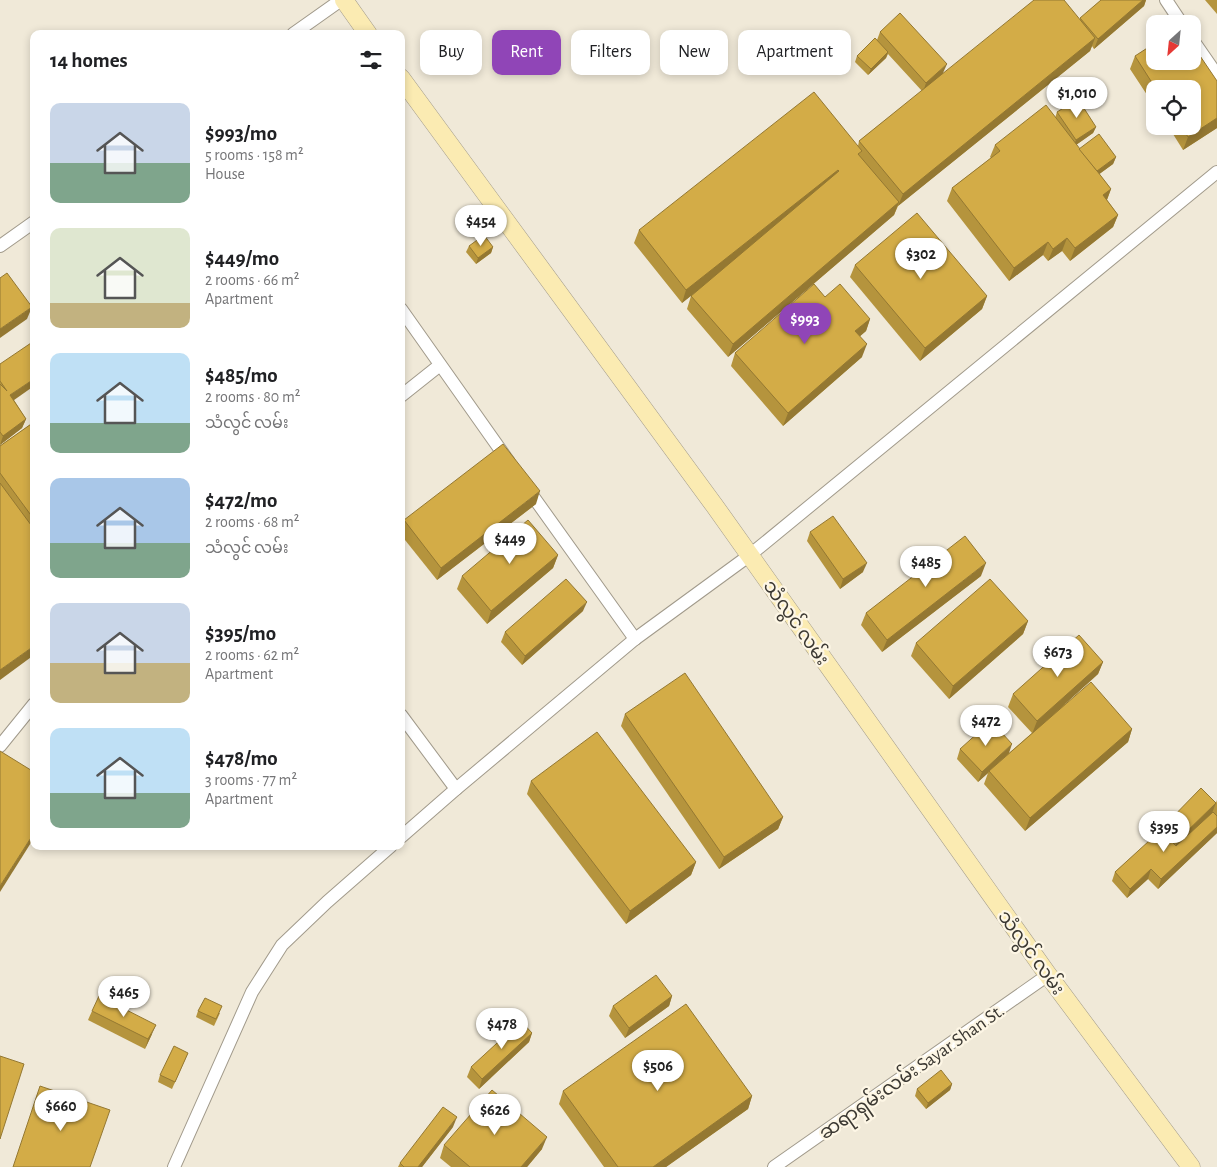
<!DOCTYPE html>
<html lang="en">
<head>
<meta charset="utf-8">
<style>
  body { margin:0; font-family:"Alegreya Sans","Noto Sans Myanmar",sans-serif; background:#f2f2f2; color:#202124; height:100vh; display:flex; flex-direction:column; font-size:19px; white-space:nowrap }
  * { box-sizing:border-box; margin:0 }
  p { font-size:16px; color:#757577 }
  .icon { flex:none; width:28px; height:28px; fill:none; stroke:currentColor; stroke-width:2; stroke-linecap:round; stroke-linejoin:round }
  .map { position:relative; flex:1; overflow:hidden }
  .panel { position:absolute; left:30px; top:30px; width:375px; height:820px; display:flex; flex-direction:column; background:#fff; border-radius:10px; box-shadow:0 2px 8px #0003 }
  .panel>* { flex:none }
  .guide { position:absolute; left:420px; top:30px; width:475px; height:45px; display:flex; gap:10px }
  .needle { width:32px; rotate:207deg }
  .tools { position:absolute; left:1146px; top:15px; display:grid; gap:10px }
  .tools a { display:grid; place-items:center; width:55px; height:55px; border-radius:10px; background:#fff; box-shadow:0 2px 8px #0003; font-size:25px }
  .price { position:absolute; translate:-50% -42px; padding:0 11px; border-radius:18px; background:#fff; color:#222; font-size:16px; line-height:32px; filter:drop-shadow(0 1px 2px #0008) }
  .price::after { content:''; position:absolute; left:50%; top:30px; width:15px; height:11px; margin-left:-8px; background:inherit; clip-path:polygon(0 0,100% 0,50% 100%) }
  .price.active { background:#9045b7; color:#fff }
  ul { padding:0; list-style:none }
  li { display:flex; align-items:center; gap:15px; height:125px; padding:0 20px }
  li span { display:grid; place-items:center; flex:none; width:140px; height:100px; border-radius:10px; color:#555 }
  li>.icon { margin-inline-start:auto }
  span .icon { width:60px; height:60px; fill:#fffc; stroke-width:1 }
  li b { font-size:21px }
  h2 { display:flex; justify-content:space-between; align-items:center; height:60px; padding:0 20px; font-size:21px }
  .pill { padding:0 18px; border-radius:10px; background:#fff; box-shadow:0 2px 8px #0003; font-size:18px; line-height:45px }
  .pill.active { background:#9045b7; color:#fff }
  .map>svg:first-child { display:block }
  .lines { fill:none; stroke-linecap:round; stroke-linejoin:round }
  .street-casing { stroke:#a19a8b; stroke-width:14 }
  .secondary-casing { stroke:#a19a8b; stroke-width:19 }
  .street { stroke:#fff; stroke-width:12 }
  .secondary { stroke:#fbebb2; stroke-width:18 }
  .wall { fill:#b5943d }
  .shaded-wall { fill:#947832 }
  .building { fill:#d3ac47; stroke:#947832 }
  .labels { text-anchor:middle; stroke-width:4.5; stroke-linejoin:round; paint-order:stroke }
  .street-label { font-size:19px; fill:#3b3832; stroke:#fdf6e5 }
</style>
</head>
<body>
<div class="map">
<svg width="1217" height="1167" viewBox="0 0 1217 1167">
  <rect width="100%" height="100%" fill="#f0e9d8"/>
  <g class="lines">
    <defs>
      <g id="street">
        <path d="M 1166,0 L 1182,24"/>
        <path d="M 293,34 L 341,0"/>
        <path d="M 1192,39 L 1217,75"/>
        <path d="M 0,246 L 34,222"/>
        <path d="M 401,309 L 509,462"/>
        <path d="M 401,396 L 440,365"/>
        <path d="M 527,488 L 635,639"/>
        <path d="M 401,715 L 456,789"/>
        <path d="M 0,746 L 34,704"/>
        <path d="M 401,837 L 456,789 L 635,639 L 750,555 L 1217,172"/>
        <path d="M 174,1167 L 252,992 L 282,945 L 327,902 L 391,846"/>
        <path d="M 774,1167 L 1048,975"/>
      </g>
      <g id="secondary">
        <path d="M 344,0 L 368,34"/>
        <path d="M 401,78 L 714,505 L 1048,975 L 1191,1167"/>
      </g>
    </defs>
    <use href="#street" class="street-casing"/>
    <use href="#secondary" class="secondary-casing"/>
    <use href="#street" class="street"/>
    <use href="#secondary" class="secondary"/>
  </g>
  <g class="wall">
    <path d="M 1101,0 L 1146,0 L 1144,6 L 1094,49 L 1092,46 L 1090,51 L 898,206 L 894,215 L 728,357 L 687,309 L 691,296 L 710,280 L 682,303 L 634,243 L 639,230 L 858,146 L 859,141 L 922,91 L 888,54 L 886,58 L 868,75 L 855,62 L 857,56 L 877,40 L 880,32 L 943,73 L 1080,19 Z"/>
    <path d="M 1205,0 L 1217,0 L 1217,14 Z"/>
    <path d="M 1135,56 L 1217,81 L 1217,128 L 1183,150 L 1168,126 L 1192,126 L 1192,89 L 1155,89 L 1155,107 L 1130,69 Z"/>
    <path d="M 1057,112 L 1096,127 L 1093,133 L 1076,145 L 1079,149 L 1116,157 L 1113,164 L 1099,174 L 1111,189 L 1107,200 L 1118,215 L 1113,227 L 1070,261 L 1062,251 L 1048,261 L 1043,255 L 1009,281 L 947,201 L 952,188 L 991,158 L 990,157 L 995,145 L 1055,118 Z"/>
    <path d="M 469,246 L 493,247 L 491,253 L 476,264 L 466,252 Z"/>
    <path d="M 855,265 L 987,296 L 982,309 L 920,361 L 850,277 Z"/>
    <path d="M 825,297 L 870,319 L 866,331 L 860,336 L 862,357 L 783,426 L 731,366 L 735,353 Z"/>
    <path d="M 0,364 L 14,400 L 26,419 L 22,428 L 0,445 Z"/>
    <path d="M 34,422 L 34,527 L 33,528 L 0,680 L 0,446 Z"/>
    <path d="M 536,504 L 437,580 L 401,535 L 401,529 L 404,520 Z"/>
    <path d="M 810,532 L 863,572 L 840,589 L 807,541 Z"/>
    <path d="M 558,555 L 553,568 L 487,624 L 457,589 L 462,576 Z"/>
    <path d="M 981,576 L 882,652 L 861,625 L 866,613 Z"/>
    <path d="M 583,611 L 522,665 L 501,642 L 505,632 Z"/>
    <path d="M 1028,621 L 1023,634 L 949,699 L 911,656 L 916,643 Z"/>
    <path d="M 1103,662 L 1098,674 L 1065,704 L 1132,729 L 1128,742 L 1025,831 L 984,784 L 988,773 L 978,782 L 957,759 L 960,749 L 1009,753 L 1032,733 L 1008,707 L 1013,694 Z"/>
    <path d="M 625,714 L 783,817 L 778,829 L 719,869 L 621,726 Z"/>
    <path d="M 531,781 L 696,862 L 691,875 L 626,924 L 527,794 Z"/>
    <path d="M 1217,800 L 1217,833 L 1158,889 L 1148,879 L 1127,898 L 1112,881 L 1115,872 L 1161,831 L 1163,827 L 1216,803 Z"/>
    <path d="M 672,996 L 669,1006 L 625,1038 L 609,1016 L 613,1006 Z"/>
    <path d="M 92,1011 L 152,1034 L 145,1049 L 88,1020 Z"/>
    <path d="M 198,1011 L 220,1013 L 214,1026 L 196,1017 Z"/>
    <path d="M 532,1033 L 529,1042 L 479,1089 L 467,1077 L 471,1067 Z"/>
    <path d="M 188,1053 L 172,1089 L 158,1082 L 160,1075 Z"/>
    <path d="M 952,1084 L 950,1090 L 926,1109 L 915,1096 L 917,1089 Z"/>
    <path d="M 563,1091 L 752,1096 L 748,1109 L 666,1167 L 604,1167 L 559,1104 Z"/>
    <path d="M 453,1127 L 422,1167 L 398,1167 L 400,1163 Z"/>
    <path d="M 444,1145 L 542,1149 L 527,1167 L 451,1167 L 440,1158 Z"/>
  </g>
  <g class="shaded-wall">
    <path d="M 1143,0 L 1146,0 L 1144,6 L 1094,49 L 1098,39 Z"/>
    <path d="M 1095,38 L 1090,51 L 898,206 L 903,194 Z"/>
    <path d="M 888,52 L 886,58 L 868,75 L 871,69 Z"/>
    <path d="M 947,64 L 943,73 L 923,92 L 926,83 Z"/>
    <path d="M 1217,118 L 1217,128 L 1183,150 L 1188,137 Z"/>
    <path d="M 1096,127 L 1093,133 L 1073,147 L 1076,140 Z"/>
    <path d="M 1116,157 L 1113,164 L 1094,178 L 1096,172 Z"/>
    <path d="M 838,170 L 833,183 L 682,303 L 686,290 Z"/>
    <path d="M 1111,189 L 1106,202 L 1103,195 Z"/>
    <path d="M 899,202 L 894,215 L 728,357 L 733,344 Z"/>
    <path d="M 1118,215 L 1113,227 L 1070,261 L 1075,248 Z"/>
    <path d="M 1067,238 L 1062,251 L 1048,261 L 1053,249 Z"/>
    <path d="M 1048,242 L 1043,255 L 1009,281 L 1014,268 Z"/>
    <path d="M 493,247 L 491,253 L 476,264 L 478,258 Z"/>
    <path d="M 987,296 L 982,309 L 920,361 L 925,348 Z"/>
    <path d="M 32,307 L 27,319 L 0,338 L 0,329 Z"/>
    <path d="M 870,319 L 866,331 L 851,344 L 855,331 Z"/>
    <path d="M 867,344 L 862,357 L 783,426 L 788,413 Z"/>
    <path d="M 34,379 L 34,386 L 7,405 L 10,395 Z"/>
    <path d="M 26,419 L 22,428 L 0,445 L 3,436 Z"/>
    <path d="M 540,491 L 536,504 L 437,580 L 441,568 Z"/>
    <path d="M 33,518 L 34,518 L 34,527 L 28,531 Z"/>
    <path d="M 558,555 L 553,568 L 487,624 L 491,611 Z"/>
    <path d="M 867,563 L 863,572 L 840,589 L 843,579 Z"/>
    <path d="M 986,563 L 981,576 L 882,652 L 887,640 Z"/>
    <path d="M 587,602 L 583,611 L 522,665 L 525,656 Z"/>
    <path d="M 1028,621 L 1023,634 L 949,699 L 953,686 Z"/>
    <path d="M 34,646 L 34,655 L 0,680 L 0,670 Z"/>
    <path d="M 1103,662 L 1098,674 L 1032,734 L 1037,721 Z"/>
    <path d="M 1132,729 L 1128,742 L 1025,831 L 1030,818 Z"/>
    <path d="M 1012,744 L 1009,753 L 989,771 L 988,773 L 978,782 L 982,772 Z"/>
    <path d="M 1216,803 L 1212,813 L 1174,851 L 1177,841 Z"/>
    <path d="M 783,817 L 778,829 L 719,869 L 724,857 Z"/>
    <path d="M 1217,827 L 1217,833 L 1158,889 L 1161,879 Z"/>
    <path d="M 34,833 L 34,838 L 0,892 L 0,886 Z"/>
    <path d="M 696,862 L 691,875 L 626,924 L 630,911 Z"/>
    <path d="M 1151,869 L 1148,879 L 1127,898 L 1130,889 Z"/>
    <path d="M 672,996 L 669,1006 L 625,1038 L 629,1028 Z"/>
    <path d="M 156,1025 L 152,1034 L 145,1049 L 148,1039 Z"/>
    <path d="M 532,1033 L 529,1042 L 479,1089 L 482,1079 Z"/>
    <path d="M 952,1084 L 950,1090 L 926,1109 L 928,1103 Z"/>
    <path d="M 752,1096 L 748,1109 L 666,1167 L 653,1167 Z"/>
    <path d="M 457,1117 L 453,1127 L 422,1167 L 418,1167 Z"/>
    <path d="M 547,1137 L 542,1149 L 527,1167 L 521,1167 Z"/>
  </g>
  <g class="building">
    <path d="M 1034,0 L 1064,0 L 1095,38 L 903,194 L 859,141 Z"/>
    <path d="M 1101,0 L 1143,0 L 1098,39 L 1080,18 Z"/>
    <path d="M 900,13 L 947,64 L 926,83 L 880,32 Z"/>
    <path d="M 875,38 L 888,52 L 871,69 L 857,56 Z"/>
    <path d="M 1155,43 L 1155,61 L 1192,61 L 1192,44 L 1217,81 L 1217,118 L 1188,137 L 1181,126 L 1192,126 L 1192,89 L 1156,89 L 1135,56 Z"/>
    <path d="M 814,92 L 862,151 L 858,154 L 899,202 L 733,344 L 691,296 L 839,171 L 838,170 L 686,290 L 639,230 Z"/>
    <path d="M 1078,99 L 1096,127 L 1076,140 L 1057,112 Z"/>
    <path d="M 1046,105 L 1111,189 L 1103,195 L 1118,215 L 1075,248 L 1067,238 L 1053,249 L 1048,242 L 1014,268 L 952,188 L 1000,151 L 995,145 Z"/>
    <path d="M 1099,134 L 1116,157 L 1097,171 L 1079,149 Z"/>
    <path d="M 917,213 L 987,296 L 925,348 L 855,265 Z"/>
    <path d="M 484,235 L 493,247 L 478,258 L 469,246 Z"/>
    <path d="M 7,273 L 32,307 L 0,329 L 0,278 Z"/>
    <path d="M 814,284 L 825,297 L 840,284 L 870,319 L 855,331 L 867,344 L 788,413 L 735,353 Z"/>
    <path d="M 34,341 L 34,379 L 10,395 L 26,419 L 3,436 L 0,432 L 0,384 L 7,391 L 0,381 L 0,364 Z"/>
    <path d="M 34,422 L 34,518 L 33,518 L 0,473 L 0,446 Z"/>
    <path d="M 503,444 L 540,491 L 441,568 L 404,520 Z"/>
    <path d="M 0,483 L 34,529 L 34,646 L 0,670 Z"/>
    <path d="M 833,516 L 867,563 L 843,579 L 810,532 Z"/>
    <path d="M 528,520 L 558,555 L 491,611 L 462,576 Z"/>
    <path d="M 965,536 L 986,563 L 887,640 L 866,613 Z"/>
    <path d="M 566,579 L 587,602 L 525,656 L 505,632 Z"/>
    <path d="M 990,579 L 1028,621 L 953,686 L 916,643 Z"/>
    <path d="M 1079,635 L 1103,662 L 1037,721 L 1013,694 Z"/>
    <path d="M 685,673 L 783,817 L 724,857 L 625,714 Z"/>
    <path d="M 1091,682 L 1132,729 L 1030,818 L 989,771 Z"/>
    <path d="M 991,721 L 1012,744 L 982,772 L 960,749 Z"/>
    <path d="M 597,732 L 696,862 L 630,911 L 531,781 Z"/>
    <path d="M 0,751 L 34,772 L 34,833 L 0,886 Z"/>
    <path d="M 1201,788 L 1216,803 L 1177,841 L 1163,827 Z"/>
    <path d="M 1213,812 L 1217,816 L 1217,827 L 1161,879 L 1151,869 L 1130,889 L 1115,872 L 1161,830 L 1176,846 Z"/>
    <path d="M 656,975 L 672,996 L 629,1028 L 613,1006 Z"/>
    <path d="M 99,996 L 156,1025 L 148,1039 L 92,1011 Z"/>
    <path d="M 205,998 L 222,1006 L 216,1019 L 198,1011 Z"/>
    <path d="M 686,1004 L 752,1096 L 653,1167 L 618,1167 L 563,1091 Z"/>
    <path d="M 521,1021 L 532,1033 L 482,1079 L 471,1067 Z"/>
    <path d="M 174,1046 L 188,1053 L 175,1082 L 160,1075 Z"/>
    <path d="M 0,1056 L 24,1064 L 0,1139 Z"/>
    <path d="M 941,1070 L 952,1084 L 928,1103 L 917,1089 Z"/>
    <path d="M 40,1086 L 110,1110 L 90,1167 L 13,1167 Z"/>
    <path d="M 492,1090 L 547,1137 L 521,1167 L 470,1167 L 444,1145 Z"/>
    <path d="M 443,1107 L 457,1117 L 418,1167 L 404,1167 L 400,1163 Z"/>
  </g>
  <g class="labels">
    <g class="street-label">
      <text transform="translate(797 622) rotate(55)" y="7">သံလွင် လမ်း</text>
      <text transform="translate(1032 952) rotate(54)" y="7">သံလွင် လမ်း</text>
      <text transform="translate(911 1071) rotate(-35)" y="7">ဆရာရှမ်းလမ်း Sayar Shan St.</text>
    </g>
  </g>
</svg>
<div class="tools">
<a><svg class="needle" viewBox="-14 -14 28 28"><path d="M0-13l5 13h-10z" fill="#e53935"/><path d="M0 13l5-13h-10z" fill="#757577"/></svg></a>
<a><svg class="icon" aria-label="locate" viewBox="0 0 24 24"><circle cx="12" cy="12" r="6"/><path d="M12 2v4M12 18v4M2 12h4M18 12h4"/></svg></a>
</div>
<b class="price" style="left:1077px;top:119px">$1,010</b>
<b class="price" style="left:481px;top:247px">$454</b>
<b class="price" style="left:921px;top:280px">$302</b>
<b class="price active" style="left:805px;top:345px">$993</b>
<b class="price" style="left:510px;top:565px">$449</b>
<b class="price" style="left:926px;top:588px">$485</b>
<b class="price" style="left:1058px;top:678px">$673</b>
<b class="price" style="left:986px;top:747px">$472</b>
<b class="price" style="left:1164px;top:853px">$395</b>
<b class="price" style="left:124px;top:1018px">$465</b>
<b class="price" style="left:502px;top:1050px">$478</b>
<b class="price" style="left:658px;top:1092px">$506</b>
<b class="price" style="left:61px;top:1132px">$660</b>
<b class="price" style="left:495px;top:1136px">$626</b>
<div class="guide">
<a class="pill">Buy</a>
<a class="pill active">Rent</a>
<a class="pill">Filters</a>
<a class="pill">New</a>
<a class="pill">Apartment</a>
</div>
<section class="panel">
<h2>14 homes<svg class="icon" aria-label="filters" viewBox="0 0 24 24"><path d="M4 7h16M4 17h16"/><circle cx="9" cy="7" r="2"/><circle cx="15" cy="17" r="2"/></svg></h2>
<ul>
<li><span style="background:linear-gradient(#c9d6e8 60%,#7fa58c 0)"><svg class="icon" aria-label="home" viewBox="0 0 24 24"><path d="M3 11l9-7 9 7M6 9v11h12V9"/></svg></span><div><b>$993/mo</b><p>5 rooms · 158 m²</p><p>House</p></div></li>
<li><span style="background:linear-gradient(#dfe7d0 75%,#c2b280 0)"><svg class="icon" aria-label="home" viewBox="0 0 24 24"><path d="M3 11l9-7 9 7M6 9v11h12V9"/></svg></span><div><b>$449/mo</b><p>2 rooms · 66 m²</p><p>Apartment</p></div></li>
<li><span style="background:linear-gradient(#bfe0f5 70%,#7fa58c 0)"><svg class="icon" aria-label="home" viewBox="0 0 24 24"><path d="M3 11l9-7 9 7M6 9v11h12V9"/></svg></span><div><b>$485/mo</b><p>2 rooms · 80 m²</p><p>သံလွင် လမ်း</p></div></li>
<li><span style="background:linear-gradient(#a9c7e8 65%,#7fa58c 0)"><svg class="icon" aria-label="home" viewBox="0 0 24 24"><path d="M3 11l9-7 9 7M6 9v11h12V9"/></svg></span><div><b>$472/mo</b><p>2 rooms · 68 m²</p><p>သံလွင် လမ်း</p></div></li>
<li><span style="background:linear-gradient(#c9d6e8 60%,#c2b280 0)"><svg class="icon" aria-label="home" viewBox="0 0 24 24"><path d="M3 11l9-7 9 7M6 9v11h12V9"/></svg></span><div><b>$395/mo</b><p>2 rooms · 62 m²</p><p>Apartment</p></div></li>
<li><span style="background:linear-gradient(#bfe0f5 65%,#7fa58c 0)"><svg class="icon" aria-label="home" viewBox="0 0 24 24"><path d="M3 11l9-7 9 7M6 9v11h12V9"/></svg></span><div><b>$478/mo</b><p>3 rooms · 77 m²</p><p>Apartment</p></div></li>
</ul>
</section>
</div>
</body>
</html>
